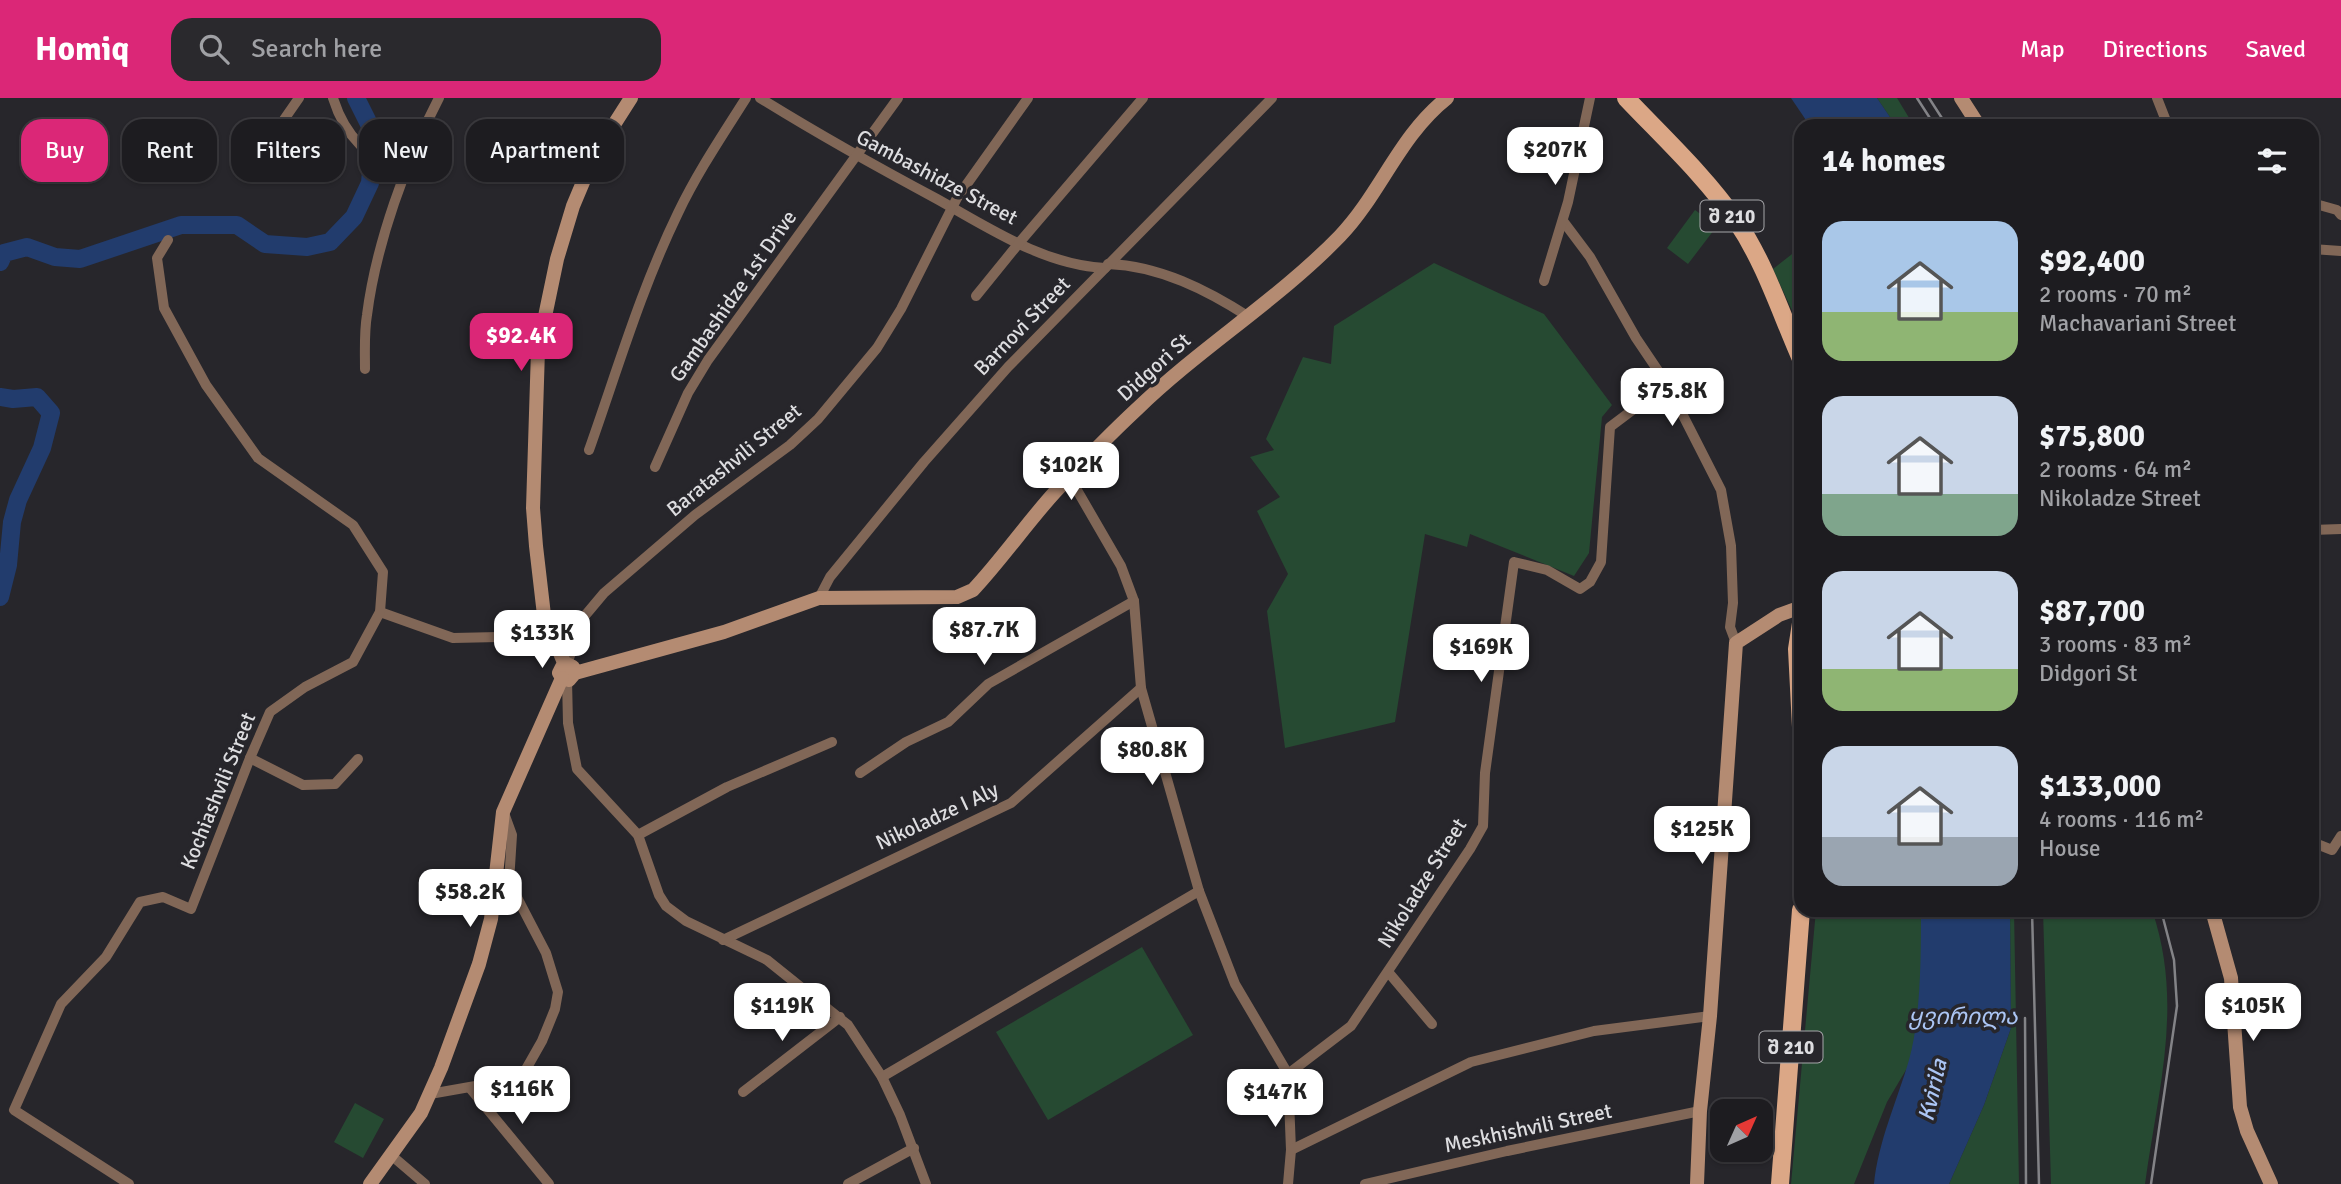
<!DOCTYPE html>
<html lang="en">
<head>
<meta charset="utf-8">
<style>
  body { margin:0; font-family:Signika,"Noto Sans Georgian",sans-serif; background:#2a292d; color:#f1f3f6; height:100vh; display:flex; flex-direction:column; font-size:26px; white-space:nowrap }
  * { box-sizing:border-box; margin:0 }
  p { font-size:23px; color:#a0a1a5 }
  .icon { flex:none; width:38px; height:38px; fill:none; stroke:currentColor; stroke-width:2; stroke-linecap:round; stroke-linejoin:round }
  .map { position:relative; flex:1; overflow:hidden }
  .drawer { position:absolute; left:1794px; top:21px; width:525px; height:798px; display:flex; flex-direction:column; background:#1d1c20; border-radius:21px; box-shadow:0 2px 5px #0004,0 0 0 2px #3b3a3e }
  .drawer>* { flex:none }
  .banner { position:absolute; left:21px; top:21px; width:665px; height:63px; display:flex; gap:14px }
  .needle { width:46px; rotate:45deg }
  .controls { position:absolute; left:1710px; top:1001px; display:grid; gap:14px }
  .controls a { display:grid; place-items:center; width:63px; height:63px; border-radius:14px; background:#1d1c20; box-shadow:0 2px 5px #0004,0 0 0 2px #3b3a3e; font-size:35px }
  .price { position:absolute; translate:-50% -60px; padding:0 16px; border-radius:14px; background:#fff; color:#222; font-size:23px; line-height:46px; filter:drop-shadow(0 2px 4px #0008) }
  .price::after { content:''; position:absolute; left:50%; top:42px; width:21px; height:16px; margin-left:-10px; background:inherit; clip-path:polygon(0 0,100% 0,50% 100%) }
  .price.on { background:#db2777; color:#fff }
  ul { padding:0; list-style:none }
  li { display:flex; align-items:center; gap:21px; height:175px; padding:0 28px }
  li span { display:grid; place-items:center; flex:none; width:196px; height:140px; border-radius:21px; color:#555 }
  li>.icon { margin-inline-start:auto }
  span .icon { width:84px; height:84px; fill:#fffc; stroke-width:1 }
  li b { font-size:30px }
  h2 { display:flex; justify-content:space-between; align-items:center; height:84px; padding:0 28px; font-size:30px }
  .tag { padding:0 24px; border-radius:21px; background:#1d1c20; box-shadow:0 2px 5px #0004,0 0 0 2px #3b3a3e; font-size:24px; line-height:63px }
  .tag.on { background:#db2777; color:#fff }
  header { display:flex; align-items:center; gap:42px; box-sizing:border-box; height:98px; padding:0 35px; background:#db2777; color:#fff }
  header strong { font-size:33px }
  nav { display:flex; gap:38px; margin-inline-start:auto; font-size:24px }
  .search { width:490px; height:63px; background:#2a292d; display:flex; align-items:center; gap:18px; box-sizing:border-box; padding:0 24px; border-radius:21px; color:#a0a1a5; font-size:26px }
  .map>svg:first-child { display:block }
  .green { fill:#264a32 }
  .water { fill:#223c6d }
  .lines { fill:none; stroke-linecap:round; stroke-linejoin:round }
  .river { stroke:#223c6d; stroke-width:18 }
  .street { stroke:#816757; stroke-width:10 }
  .secondary { stroke:#b48b72; stroke-width:14 }
  .primary { stroke:#dba786; stroke-width:18 }
  .rail { stroke:#838387; stroke-width:2.5 }
  .labels { text-anchor:middle; stroke-width:7; stroke-linejoin:round; paint-order:stroke }
  .shield { fill:#27262b; stroke:#a6a6aa; stroke-width:2 }
  .shield-label { font-size:19px; font-weight:bold; fill:#dddde0 }
  .street-label { font-size:21px; fill:#dddde0; stroke:#27262b }
  .water-label { font-size:23px; font-style:italic; fill:#abc5f4; stroke:#27262b }
</style>
</head>
<body>
<header>
<strong>Homiq</strong>
<div class="search"><svg class="icon" aria-label="search" viewBox="0 0 24 24"><circle cx="10" cy="10" r="6"/><path d="M15 15l6 6"/></svg>Search here</div>
<nav><a>Map</a><a>Directions</a><a>Saved</a></nav>
</header>
<div class="map">
<svg width="2341" height="1086" viewBox="0 0 2341 1086">
  <rect width="100%" height="100%" fill="#27262b"/>
  <g class="green">
    <path d="M 1877,0 L 1897,0 L 1914,28 L 1896,28 Z"/>
    <path d="M 1695,112 L 1717,128 L 1688,166 L 1667,150 Z"/>
    <path d="M 1801,149 L 1801,232 L 1773,171 Z"/>
    <path d="M 1434,165 L 1544,216 L 1612,307 L 1602,319 L 1589,455 L 1574,478 L 1470,436 L 1467,449 L 1425,436 L 1395,624 L 1285,650 L 1267,513 L 1288,476 L 1257,413 L 1280,399 L 1250,359 L 1274,352 L 1266,341 L 1303,259 L 1331,266 L 1334,228 Z"/>
    <path d="M 1816,812 L 1948,812 L 1913,960 L 1887,1004 L 1854,1086 L 1791,1086 Z"/>
    <path d="M 2010,812 L 2014,812 L 2019,1086 L 1949,1086 L 1984,1007 L 2011,930 Z"/>
    <path d="M 2043,812 L 2152,812 C 2184,906 2158,991 2145,1086 L 2051,1086 Z"/>
    <path d="M 1142,849 L 1193,937 L 1048,1022 L 996,934 Z"/>
    <path d="M 355,1005 L 384,1021 L 363,1060 L 334,1044 Z"/>
  </g>
  <g class="water">
    <path d="M 1791,0 L 1877,0 L 1896,28 L 1810,28 Z"/>
    <path d="M 1921,812 L 2010,812 L 2011,930 L 1984,1007 L 1949,1086 L 1874,1086 C 1878,1044 1897,1003 1909,962 C 1921,919 1921,857 1921,812 Z"/>
  </g>
  <g class="lines">
    <g class="river">
      <path d="M 0,164 L 4,155 L 27,149 L 55,159 L 80,161 L 181,127 L 237,127 L 265,146 L 307,149 L 330,144 L 354,119 L 370,85 L 374,36 L 356,0"/>
      <path d="M 0,299 L 13,301 L 37,299 L 51,315 L 42,350 L 18,402 L 12,424 L 8,467 L 0,499"/>
    </g>
    <g class="street">
      <path d="M 333,0 C 345,39 369,61 406,76"/>
      <path d="M 760,0 C 818,36 877,69 937,101 C 989,130 1044,167 1105,170"/>
      <path d="M 2157,0 L 2168,28"/>
      <path d="M 267,46 L 299,0"/>
      <path d="M 2312,105 L 2337,112 L 2341,117"/>
      <path d="M 1563,123 L 1590,159 L 1636,240 L 1667,286 L 1721,392 L 1731,448 L 1733,505 L 1730,529 L 1736,545"/>
      <path d="M 2312,151 L 2341,153"/>
      <path d="M 1108,166 C 1160,168 1207,192 1249,219"/>
      <path d="M 1544,183 L 1568,104 L 1590,0"/>
      <path d="M 976,198 L 1019,145 L 1143,0"/>
      <path d="M 365,271 C 365,253 364,234 367,217 C 376,146 406,63 439,0"/>
      <path d="M 589,352 C 617,273 641,191 678,115 C 697,75 722,38 746,0"/>
      <path d="M 655,369 L 688,295 L 708,262 L 898,0"/>
      <path d="M 1070,380 L 1121,468 L 1134,503 L 1141,590 L 1199,793 L 1235,886 L 1288,976 L 1291,1052 L 1288,1086"/>
      <path d="M 2312,432 L 2341,431"/>
      <path d="M 819,500 L 830,479 L 924,364 L 1008,269 L 1272,0"/>
      <path d="M 380,514 L 453,540 L 553,538"/>
      <path d="M 567,566 L 583,520 L 604,495 L 695,417 L 790,347 L 818,321 L 877,250 L 901,211 L 957,100 L 1028,0"/>
      <path d="M 567,582 L 568,625 L 577,671 L 638,737 L 659,797 L 666,808 L 686,823 L 767,862 L 848,927 L 882,979 L 900,1017 L 926,1086"/>
      <path d="M 250,660 L 303,687 L 335,686 L 358,661"/>
      <path d="M 860,675 L 906,644 L 948,624 L 988,586 L 1134,503"/>
      <path d="M 638,737 L 727,689 L 832,644"/>
      <path d="M 2312,744 L 2332,752 L 2341,738"/>
      <path d="M 723,842 L 1011,705 L 1141,590"/>
      <path d="M 1389,875 L 1432,926"/>
      <path d="M 1288,976 L 1351,928 L 1470,751 L 1483,728 L 1485,675 L 1514,464 L 1547,472 L 1580,491 L 1590,484 L 1601,464 L 1610,329 L 1667,286"/>
      <path d="M 882,979 L 1199,793"/>
      <path d="M 470,990 L 549,1086"/>
      <path d="M 743,994 L 840,919"/>
      <path d="M 430,996 L 521,980 L 542,943 L 555,911 L 558,894 L 546,855 L 509,784 L 512,737 L 504,715"/>
      <path d="M 1291,1052 L 1471,964 L 1594,933 L 1710,918"/>
      <path d="M 391,1057 L 425,1086"/>
      <path d="M 129,1086 L 14,1012 L 61,906 L 106,859 L 140,804 L 163,799 L 191,811 L 250,660 L 270,614 L 305,589 L 353,564 L 380,514 L 383,474 L 353,427 L 258,360 L 206,287 L 164,210 L 157,160 L 168,142"/>
      <path d="M 848,1086 L 914,1050"/>
      <path d="M 1365,1086 L 1507,1053 L 1700,1013"/>
    </g>
    <g class="secondary">
      <path d="M 1961,0 L 1979,28"/>
      <path d="M 565,567 L 544,517 L 536,448 L 533,410 L 538,252 L 557,161 L 573,108 L 594,58 L 631,0"/>
      <path d="M 575,575 L 573,569 L 567,566 L 562,569 L 559,575 L 562,580 L 569,582 L 575,575 L 724,534 L 819,500 L 957,499 L 973,492 C 1002,461 1026,426 1055,394 C 1081,366 1109,337 1137,311 C 1201,249 1278,202 1340,138 C 1381,95 1399,38 1447,0"/>
      <path d="M 2212,812 L 2231,880 L 2240,1009 L 2247,1033 L 2271,1086"/>
      <path d="M 370,1086 L 421,1015 L 441,970 L 479,866 L 491,821 L 503,714 L 562,580"/>
      <path d="M 1697,1086 L 1700,1013 L 1710,918 L 1736,545 L 1779,517 L 1801,509"/>
    </g>
    <g class="primary">
      <path d="M 1626,0 C 1664,40 1706,79 1737,124 C 1765,165 1781,216 1801,261"/>
      <path d="M 1801,525 L 1797,551 L 1801,629"/>
      <path d="M 1780,1086 L 1801,812"/>
    </g>
    <g class="rail">
      <path d="M 1917,0 L 1935,28"/>
      <path d="M 1929,0 L 1947,28"/>
      <path d="M 2032,812 L 2039,1086"/>
      <path d="M 2025,920 L 2026,1086"/>
      <path d="M 2151,1086 L 2177,908 L 2174,862 L 2161,812"/>
    </g>
  </g>
  <g class="labels">
    <g class="shield">
      <rect x="1700.5" y="102.5" width="63" height="31" rx="5"/>
      <rect x="1759.5" y="933.5" width="63" height="31" rx="5"/>
    </g>
    <g class="shield-label">
      <text x="1732" y="125">შ 210</text>
      <text x="1791" y="956">შ 210</text>
    </g>
    <g class="street-label">
      <text transform="translate(937 79) rotate(28)" y="7">Gambashidze Street</text>
      <text transform="translate(733 198) rotate(-55)" y="7">Gambashidze 1st Drive</text>
      <text transform="translate(1022 228) rotate(-46)" y="7">Barnovi Street</text>
      <text transform="translate(1154 269) rotate(-42)" y="7">Didgori St</text>
      <text transform="translate(734 362) rotate(-39)" y="7">Baratashvili Street</text>
      <text transform="translate(218 693) rotate(-68)" y="7">Kochiashvili Street</text>
      <text transform="translate(937 718) rotate(-25)" y="7">Nikoladze I Aly</text>
      <text transform="translate(1422 785) rotate(-58)" y="7">Nikoladze Street</text>
      <text transform="translate(1528 1030) rotate(-12)" y="7">Meskhishvili Street</text>
    </g>
    <g class="water-label">
      <text x="1963" y="926">ყვირილა</text>
      <text transform="translate(1932 992) rotate(-77)" y="8">Kvirila</text>
    </g>
  </g>
</svg>
<div class="controls">
<a><svg class="needle" viewBox="-14 -14 28 28"><path d="M0-13l5 13h-10z" fill="#e53935"/><path d="M0 13l5-13h-10z" fill="#a0a1a5"/></svg></a>
</div>
<b class="price" style="left:1555px;top:89px">$207K</b>
<b class="price on" style="left:521px;top:275px">$92.4K</b>
<b class="price" style="left:1672px;top:330px">$75.8K</b>
<b class="price" style="left:1071px;top:404px">$102K</b>
<b class="price" style="left:984px;top:569px">$87.7K</b>
<b class="price" style="left:542px;top:572px">$133K</b>
<b class="price" style="left:1481px;top:586px">$169K</b>
<b class="price" style="left:1152px;top:689px">$80.8K</b>
<b class="price" style="left:1702px;top:768px">$125K</b>
<b class="price" style="left:470px;top:831px">$58.2K</b>
<b class="price" style="left:782px;top:945px">$119K</b>
<b class="price" style="left:2253px;top:945px">$105K</b>
<b class="price" style="left:522px;top:1028px">$116K</b>
<b class="price" style="left:1275px;top:1031px">$147K</b>
<div class="banner">
<a class="tag on">Buy</a>
<a class="tag">Rent</a>
<a class="tag">Filters</a>
<a class="tag">New</a>
<a class="tag">Apartment</a>
</div>
<section class="drawer">
<h2>14 homes<svg class="icon" aria-label="filters" viewBox="0 0 24 24"><path d="M4 7h16M4 17h16"/><circle cx="9" cy="7" r="2"/><circle cx="15" cy="17" r="2"/></svg></h2>
<ul>
<li><span style="background:linear-gradient(#a9c7e8 65%,#8fb573 0)"><svg class="icon" aria-label="home" viewBox="0 0 24 24"><path d="M3 11l9-7 9 7M6 9v11h12V9"/></svg></span><div><b>$92,400</b><p>2 rooms · 70 m²</p><p>Machavariani Street</p></div></li>
<li><span style="background:linear-gradient(#c9d6e8 70%,#7fa58c 0)"><svg class="icon" aria-label="home" viewBox="0 0 24 24"><path d="M3 11l9-7 9 7M6 9v11h12V9"/></svg></span><div><b>$75,800</b><p>2 rooms · 64 m²</p><p>Nikoladze Street</p></div></li>
<li><span style="background:linear-gradient(#c9d6e8 70%,#8fb573 0)"><svg class="icon" aria-label="home" viewBox="0 0 24 24"><path d="M3 11l9-7 9 7M6 9v11h12V9"/></svg></span><div><b>$87,700</b><p>3 rooms · 83 m²</p><p>Didgori St</p></div></li>
<li><span style="background:linear-gradient(#c9d6e8 65%,#9aa5b1 0)"><svg class="icon" aria-label="home" viewBox="0 0 24 24"><path d="M3 11l9-7 9 7M6 9v11h12V9"/></svg></span><div><b>$133,000</b><p>4 rooms · 116 m²</p><p>House</p></div></li>
</ul>
</section>
</div>
</body>
</html>
